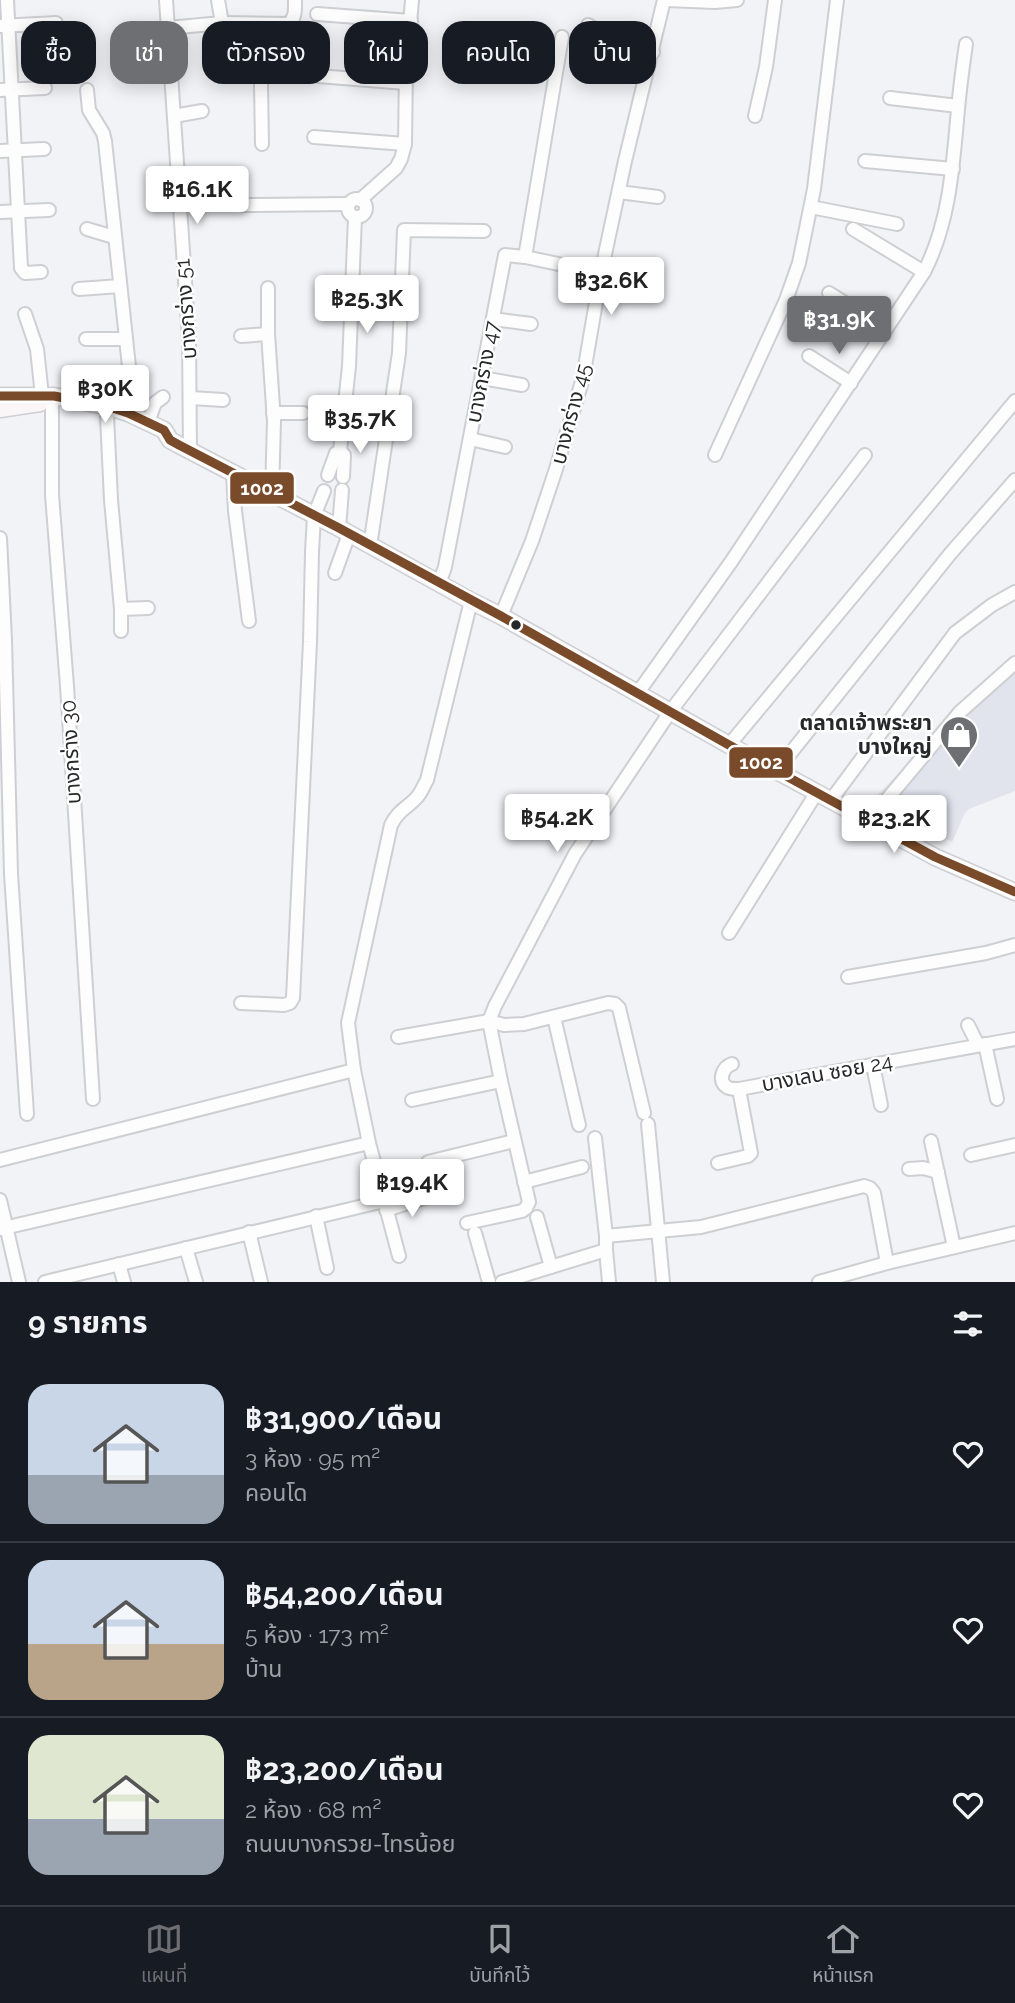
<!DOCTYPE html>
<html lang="th">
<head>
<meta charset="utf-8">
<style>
  body { margin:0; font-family:Raleway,"Noto Sans Thai",sans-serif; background:#242831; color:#f1f3f6; height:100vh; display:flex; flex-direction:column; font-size:26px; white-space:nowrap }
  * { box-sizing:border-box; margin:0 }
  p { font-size:23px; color:#9ea1a6 }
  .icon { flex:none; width:38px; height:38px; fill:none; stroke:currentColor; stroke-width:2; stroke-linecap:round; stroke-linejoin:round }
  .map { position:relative; height:1282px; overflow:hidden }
  .side { display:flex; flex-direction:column; background:#171b24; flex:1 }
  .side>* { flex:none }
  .guide { position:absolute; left:21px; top:21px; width:973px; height:63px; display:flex; gap:14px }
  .price { position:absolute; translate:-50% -60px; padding:0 16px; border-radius:7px; background:#fff; color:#222; font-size:23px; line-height:46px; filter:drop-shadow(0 2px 4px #0008) }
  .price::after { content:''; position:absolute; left:50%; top:42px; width:21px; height:16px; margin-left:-10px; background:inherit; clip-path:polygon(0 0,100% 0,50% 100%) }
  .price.current { background:#6e6f72; color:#fff }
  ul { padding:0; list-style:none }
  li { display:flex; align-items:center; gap:21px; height:175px; padding:0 28px }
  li+li { border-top:2px solid #363941 }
  li span { display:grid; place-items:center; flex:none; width:196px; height:140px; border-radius:21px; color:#555 }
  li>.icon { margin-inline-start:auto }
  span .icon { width:84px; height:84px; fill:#fffc; stroke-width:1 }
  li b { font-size:30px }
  h2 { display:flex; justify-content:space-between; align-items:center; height:84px; padding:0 28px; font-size:30px }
  .pill { padding:0 24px; border-radius:21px; background:#171b24; box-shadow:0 4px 18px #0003; font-size:24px; line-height:63px }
  .pill.current { background:#6e6f72; color:#fff }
  .menu { display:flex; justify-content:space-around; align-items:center; height:98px; border-top:2px solid #363941; background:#171b24; font-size:19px; color:#9ea1a6 }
  .menu a { display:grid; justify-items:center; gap:4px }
  .menu .current { color:#6e6f72 }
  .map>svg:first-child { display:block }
  .built { fill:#e1e4ed }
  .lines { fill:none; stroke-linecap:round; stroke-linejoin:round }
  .street-casing { stroke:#cecfd2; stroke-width:16 }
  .secondary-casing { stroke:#cecfd2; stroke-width:19 }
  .street { stroke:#fdfdfe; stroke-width:12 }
  .secondary { stroke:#faf6f8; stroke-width:16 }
  .bus-1-casing { stroke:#fff; stroke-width:14 }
  .bus-1 { stroke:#7a4b2a; stroke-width:9 }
  .bus-dot { fill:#27282a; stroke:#fff; stroke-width:2.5 }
  .labels { text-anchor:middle; stroke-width:5; stroke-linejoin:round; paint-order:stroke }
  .street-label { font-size:21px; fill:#27282a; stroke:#fff }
  .poi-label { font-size:21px; font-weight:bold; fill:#27282a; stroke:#fff; text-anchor:end }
  .line-badge { stroke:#fff; stroke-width:2.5 }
  .badge-label { font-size:19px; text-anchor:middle; font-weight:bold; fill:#fff }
</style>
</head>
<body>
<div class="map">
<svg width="1015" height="1282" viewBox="0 0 1015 1282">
  <rect width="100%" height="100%" fill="#f2f3f7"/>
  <path class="built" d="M 1015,654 L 1015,791 L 969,809 L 965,813 L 952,842 L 873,799 L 926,747 L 985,679 Z"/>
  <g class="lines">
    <defs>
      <g id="street">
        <path d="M 7,0 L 21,268 L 25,273 L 41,272"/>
        <path d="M 166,0 L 189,340 L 190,451"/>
        <path d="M 218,0 L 222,23"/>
        <path d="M 666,0 L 715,2 L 737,0"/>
        <path d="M 317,14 L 411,21"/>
        <path d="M 260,25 L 262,144"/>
        <path d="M 588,25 L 620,44 L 653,52"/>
        <path d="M 0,26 L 56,23"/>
        <path d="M 168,28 L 222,23 L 288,24 C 296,18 295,10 295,0"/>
        <path d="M 318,76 L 406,83"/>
        <path d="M 0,90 L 45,88"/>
        <path d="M 87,90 L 89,110 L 103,133 L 105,141 L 130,376 L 128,413"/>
        <path d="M 890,98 L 958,106"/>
        <path d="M 174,116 L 202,111"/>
        <path d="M 755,116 L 766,67 L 775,0"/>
        <path d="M 314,137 L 405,144"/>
        <path d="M 0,151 L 44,149"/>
        <path d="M 865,161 L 953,169"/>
        <path d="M 619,192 L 658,197"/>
        <circle cx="357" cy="208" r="9"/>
        <path d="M 360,200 L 396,168 L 401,159 L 405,144 L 406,70 L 412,0"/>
        <path d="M 243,205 L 349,204"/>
        <path d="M 811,207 L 897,224"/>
        <path d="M 0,212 L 49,210"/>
        <path d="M 87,229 L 114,237"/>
        <path d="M 853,229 L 924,272"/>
        <path d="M 525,257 L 562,37"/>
        <path d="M 268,288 L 268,334 L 274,421 L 272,494"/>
        <path d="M 79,289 L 120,286"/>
        <path d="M 829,293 L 886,329"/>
        <path d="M 25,314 L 37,349 L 42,396"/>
        <path d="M 493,319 L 531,324"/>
        <path d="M 241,336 L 268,334"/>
        <path d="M 86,339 L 126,339"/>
        <path d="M 809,356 L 851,383"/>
        <path d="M 482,378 L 522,385"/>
        <path d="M 191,398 L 223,400"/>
        <path d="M 52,404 L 52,495 L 67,686 L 93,1099"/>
        <path d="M 273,413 L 303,413"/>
        <path d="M 107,416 L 111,500 L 121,609 L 121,631"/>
        <path d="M 148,422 L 155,403 L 163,397"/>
        <path d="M 470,439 L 505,447"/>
        <path d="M 715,455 L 786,300 L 799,263 L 814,189 L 837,0"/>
        <path d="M 233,473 L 235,511 L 249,621"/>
        <path d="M 328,475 L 336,453 L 340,451"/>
        <path d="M 343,477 L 344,455 L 340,451 L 349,366 L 355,217"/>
        <path d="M 339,528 L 342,490"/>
        <path d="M 0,538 L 5,640 L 11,874 L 27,1114"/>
        <path d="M 370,546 L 399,353 L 404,230 L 484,231"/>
        <path d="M 335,573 L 349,534"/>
        <path d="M 439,584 L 445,567 L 505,255 L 525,257 L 601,273"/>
        <path d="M 121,609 L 148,608"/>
        <path d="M 501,616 L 532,541 L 556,469 L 583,378 L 601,273 L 625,161 L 664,0"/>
        <path d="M 637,694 L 731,562 L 924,272 C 950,222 953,164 958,109 C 960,87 963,65 966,44"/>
        <path d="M 729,745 L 1015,401"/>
        <path d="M 777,770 L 950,554 L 1015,480"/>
        <path d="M 831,800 L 955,633 L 992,605 L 1015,592"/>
        <path d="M 869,821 L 960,712 L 1015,663"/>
        <path d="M 729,933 L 817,792"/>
        <path d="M 848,977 L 986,953 L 1015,945"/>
        <path d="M 241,1003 L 284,1005 L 290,1003 L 293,998 L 310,642 L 312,552 L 314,516 L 324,491"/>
        <path d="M 554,1017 L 579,1125"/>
        <path d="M 968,1025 L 978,1045"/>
        <path d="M 398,1037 L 489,1021 L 501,1081 L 529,1202 L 526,1208 L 522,1211 L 467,1223"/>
        <path d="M 985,1044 L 997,1099"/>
        <path d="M 732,1064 C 723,1067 717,1081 727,1087 C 729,1089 736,1089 739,1089"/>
        <path d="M 873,1065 L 881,1105"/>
        <path d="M 412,1100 L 501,1081"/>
        <path d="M 644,1113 L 619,1008 L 615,1004 L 608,1003 L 524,1024 L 504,1025 L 489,1021 L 495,1006 L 575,854 L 670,712 L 865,455"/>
        <path d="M 648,1124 L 663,1282"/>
        <path d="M 595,1138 L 606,1236"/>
        <path d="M 931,1141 L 954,1247"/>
        <path d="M 971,1155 L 1015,1145"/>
        <path d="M 0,1160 L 354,1070"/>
        <path d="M 428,1162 L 514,1141"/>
        <path d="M 718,1163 L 748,1156 L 751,1153 L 739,1089 L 1015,1039"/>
        <path d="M 909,1169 L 923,1168 L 938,1172"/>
        <path d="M 524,1182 L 582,1167"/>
        <path d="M 0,1200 L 19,1282"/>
        <path d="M 386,1210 L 427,1197"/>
        <path d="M 316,1216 L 327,1268"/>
        <path d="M 537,1217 L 551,1267"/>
        <path d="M 0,1229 L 369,1143"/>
        <path d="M 249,1232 L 261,1282"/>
        <path d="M 475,1233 L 489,1282"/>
        <path d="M 186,1248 L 196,1282"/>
        <path d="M 606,1250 L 609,1282"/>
        <path d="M 399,1256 L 369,1143 L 354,1070 L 348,1023 L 391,825 C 399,809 408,808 418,796 C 422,791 424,785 427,780 L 471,601"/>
        <path d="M 119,1264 L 124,1282"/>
        <path d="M 45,1282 L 384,1201"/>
        <path d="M 502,1282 L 606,1250 L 606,1236 L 701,1227 L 864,1186 L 870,1188 L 874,1193 L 887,1263"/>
        <path d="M 819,1282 L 887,1263 L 1015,1233"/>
      </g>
      <g id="secondary">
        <path d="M 0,396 L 54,396 L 110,407 L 128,413 L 164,430 L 170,440 L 179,445 L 339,528 L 471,601 L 501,616 L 729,745 L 869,821 L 935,857 L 1015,892"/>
        <path d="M 0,409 L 40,403"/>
      </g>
    </defs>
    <use href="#street" class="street-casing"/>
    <use href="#secondary" class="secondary-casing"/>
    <use href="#street" class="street"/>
    <use href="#secondary" class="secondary"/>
    <defs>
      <path id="bus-1" d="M 0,396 L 54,396 L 110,407 L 128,413 L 164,430 L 170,440 L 179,445 L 339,528 L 501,616 L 729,745 L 935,857 L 1015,892"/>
    </defs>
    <use href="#bus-1" class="bus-1-casing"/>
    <use href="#bus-1" class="bus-1"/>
  </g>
  <defs>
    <symbol id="shop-pin" viewBox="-11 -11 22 30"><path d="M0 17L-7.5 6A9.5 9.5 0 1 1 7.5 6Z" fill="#6e6f72" stroke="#fff"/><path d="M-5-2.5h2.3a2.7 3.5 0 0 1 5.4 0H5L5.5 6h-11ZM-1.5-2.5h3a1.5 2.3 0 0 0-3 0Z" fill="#fff"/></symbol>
  </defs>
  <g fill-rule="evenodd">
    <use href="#shop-pin" x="937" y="713" width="44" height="60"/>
  </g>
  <circle class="bus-dot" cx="516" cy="625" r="6"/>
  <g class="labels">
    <g class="street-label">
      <text transform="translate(186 309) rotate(-94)" y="7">บางกร่าง 51</text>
      <text transform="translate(483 372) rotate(-79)" y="7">บางกร่าง 47</text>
      <text transform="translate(571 414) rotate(-75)" y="7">บางกร่าง 45</text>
      <text transform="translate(71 752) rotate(-93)" y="7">บางกร่าง 30</text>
      <text transform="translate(827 1073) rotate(-10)" y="7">บางเลน ซอย 24</text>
    </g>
    <g class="poi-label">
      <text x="932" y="730">ตลาดเจ้าพระยา<tspan x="932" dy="24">บางใหญ่</tspan></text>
    </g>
  </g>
  <g class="line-badge">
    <rect x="229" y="471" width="66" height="34" rx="7" fill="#7a4b2a"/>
    <rect x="728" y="746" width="66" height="33" rx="7" fill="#7a4b2a"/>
  </g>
  <g class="badge-label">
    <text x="262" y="495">1002</text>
    <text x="761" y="769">1002</text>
  </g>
</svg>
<b class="price" style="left:197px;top:226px">฿16.1K</b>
<b class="price" style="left:611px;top:317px">฿32.6K</b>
<b class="price" style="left:367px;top:335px">฿25.3K</b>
<b class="price current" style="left:839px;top:356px">฿31.9K</b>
<b class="price" style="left:105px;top:425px">฿30K</b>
<b class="price" style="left:360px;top:455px">฿35.7K</b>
<b class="price" style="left:557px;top:854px">฿54.2K</b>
<b class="price" style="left:894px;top:855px">฿23.2K</b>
<b class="price" style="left:412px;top:1219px">฿19.4K</b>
<div class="guide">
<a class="pill">ซื้อ</a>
<a class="pill current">เช่า</a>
<a class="pill">ตัวกรอง</a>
<a class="pill">ใหม่</a>
<a class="pill">คอนโด</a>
<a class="pill">บ้าน</a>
</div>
</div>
<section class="side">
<h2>9 รายการ<svg class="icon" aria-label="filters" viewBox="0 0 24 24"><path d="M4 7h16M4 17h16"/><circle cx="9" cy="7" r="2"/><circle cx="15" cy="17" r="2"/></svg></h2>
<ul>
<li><span style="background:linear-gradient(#c9d6e8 65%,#9aa5b1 0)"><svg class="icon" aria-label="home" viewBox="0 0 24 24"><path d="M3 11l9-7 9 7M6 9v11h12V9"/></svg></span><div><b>฿31,900/เดือน</b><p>3 ห้อง · 95 m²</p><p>คอนโด</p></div><svg class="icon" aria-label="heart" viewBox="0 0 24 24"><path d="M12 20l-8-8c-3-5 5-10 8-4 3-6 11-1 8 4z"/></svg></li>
<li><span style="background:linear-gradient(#c9d6e8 60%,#b9a48a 0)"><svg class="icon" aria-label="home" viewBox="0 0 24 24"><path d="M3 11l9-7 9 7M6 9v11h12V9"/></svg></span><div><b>฿54,200/เดือน</b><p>5 ห้อง · 173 m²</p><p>บ้าน</p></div><svg class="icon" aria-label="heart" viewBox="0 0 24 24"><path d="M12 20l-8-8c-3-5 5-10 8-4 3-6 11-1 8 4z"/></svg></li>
<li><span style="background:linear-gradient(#dfe7d0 60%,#9aa5b1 0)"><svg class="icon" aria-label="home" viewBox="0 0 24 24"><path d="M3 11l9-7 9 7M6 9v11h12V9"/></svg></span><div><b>฿23,200/เดือน</b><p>2 ห้อง · 68 m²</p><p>ถนนบางกรวย-ไทรน้อย</p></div><svg class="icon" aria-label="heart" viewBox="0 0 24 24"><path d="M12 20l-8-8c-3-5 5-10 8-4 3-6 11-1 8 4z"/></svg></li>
</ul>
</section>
<nav class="menu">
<a class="current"><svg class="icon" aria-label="map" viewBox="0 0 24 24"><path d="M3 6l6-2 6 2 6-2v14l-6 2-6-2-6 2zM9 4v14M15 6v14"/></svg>แผนที่</a>
<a><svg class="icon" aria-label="saved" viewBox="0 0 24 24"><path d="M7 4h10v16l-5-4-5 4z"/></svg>บันทึกไว้</a>
<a><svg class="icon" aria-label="home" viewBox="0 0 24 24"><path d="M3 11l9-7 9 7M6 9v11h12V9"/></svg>หน้าแรก</a>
</nav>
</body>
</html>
